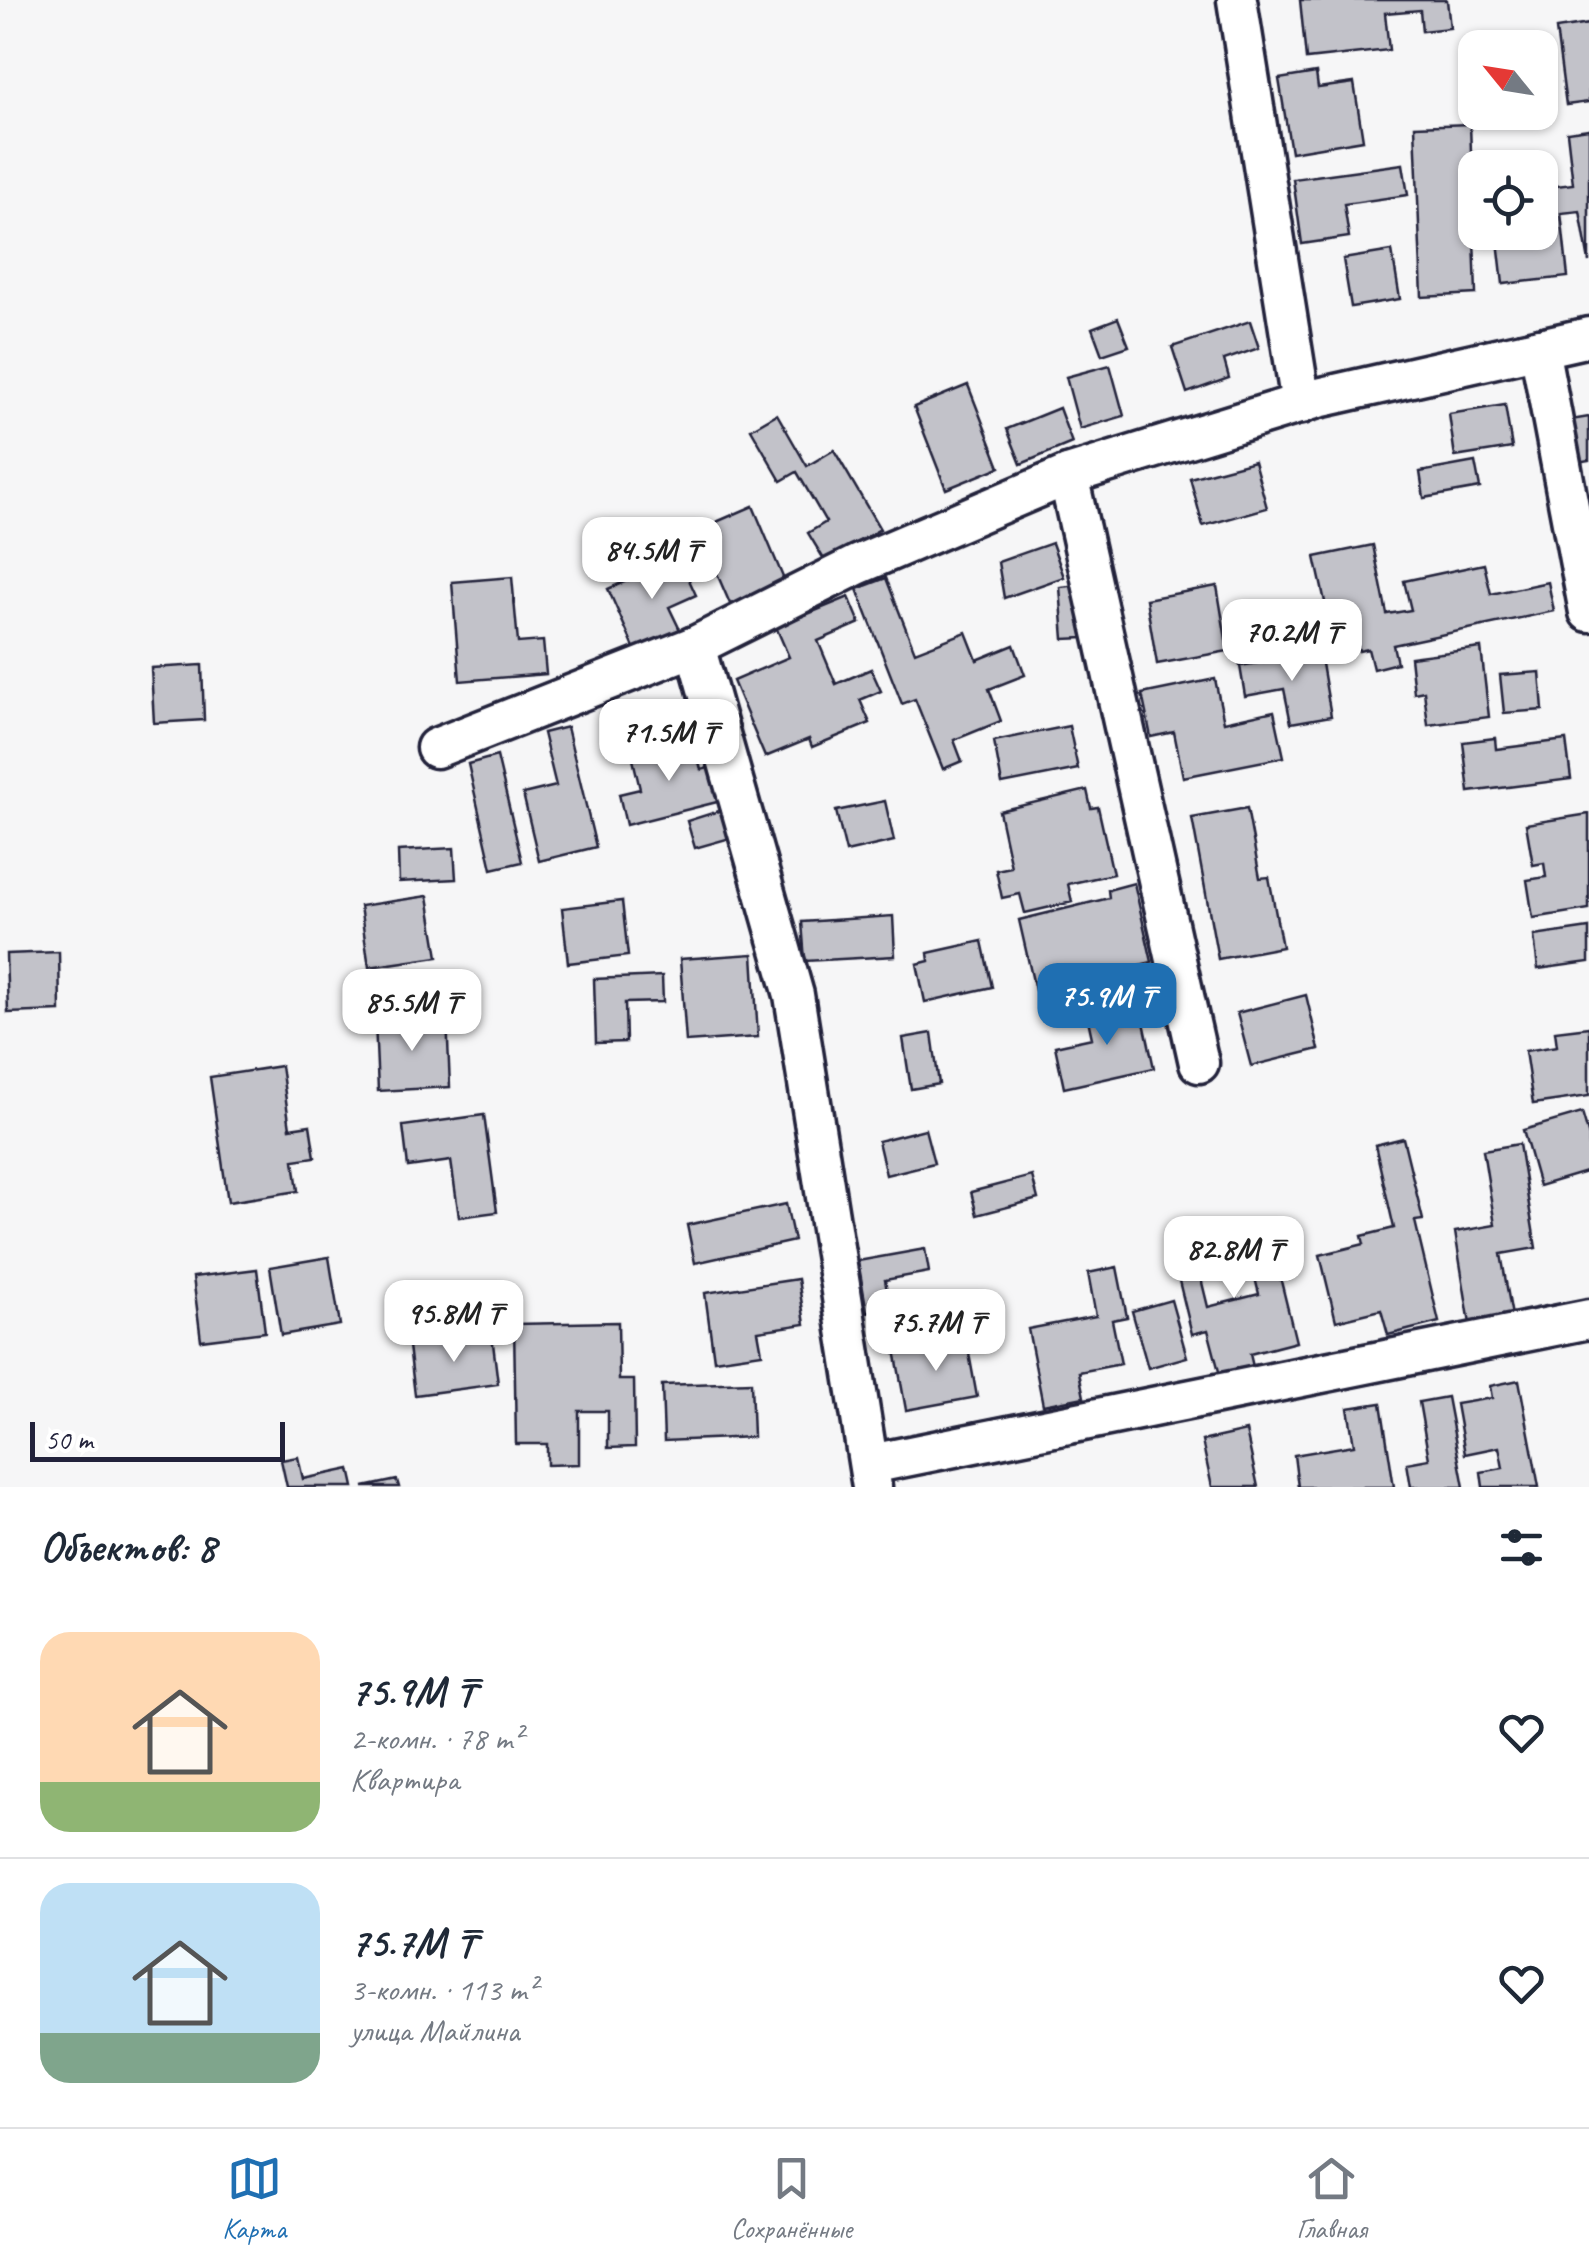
<!DOCTYPE html>
<html lang="ru">
<head>
<meta charset="utf-8">
<style>
  body { margin:0; font-family:Caveat,sans-serif; background:#f6f6f7; color:#1f2937; height:100vh; display:flex; flex-direction:column; font-size:38px; white-space:nowrap }
  * { box-sizing:border-box; margin:0 }
  p { font-size:32px; color:#747a83 }
  .icon { flex:none; width:55px; height:55px; fill:none; stroke:currentColor; stroke-width:2; stroke-linecap:round; stroke-linejoin:round }
  .map { position:relative; height:1487px; overflow:hidden }
  .drawer { display:flex; flex-direction:column; background:#fff; flex:1 }
  .drawer>* { flex:none }
  .needle { width:65px; rotate:300deg }
  .buttons { position:absolute; left:1458px; top:30px; display:grid; gap:20px }
  .buttons a { display:grid; place-items:center; width:100px; height:100px; border-radius:20px; background:#fff; box-shadow:0 2px 8px #0004; font-size:50px }
  .scale { position:absolute; left:30px; bottom:25px; width:255px; box-sizing:border-box; padding-left:10px; border:5px solid #22223b; border-top:0; font-size:28px; line-height:35px; white-space:nowrap; color:#22223b; -webkit-text-stroke:8px #fff; paint-order:stroke }
  .price { position:absolute; translate:-50% -85px; padding:0 22px; border-radius:20px; background:#fff; color:#222; font-size:32px; line-height:65px; filter:drop-shadow(0 2px 5px #0008) }
  .price::after { content:''; position:absolute; left:50%; top:60px; width:30px; height:22px; margin-left:-15px; background:inherit; clip-path:polygon(0 0,100% 0,50% 100%) }
  .price.selected { background:#1f6fb2; color:#fff }
  ul { padding:0; list-style:none }
  li { display:flex; align-items:center; gap:30px; height:250px; padding:0 40px }
  li+li { border-top:2px solid #e0e1e3 }
  li span { display:grid; place-items:center; flex:none; width:280px; height:200px; border-radius:30px; color:#555 }
  li>.icon { margin-inline-start:auto }
  span .icon { width:120px; height:120px; fill:#fffc; stroke-width:1 }
  li b { font-size:42px }
  h2 { display:flex; justify-content:space-between; align-items:center; height:120px; padding:0 40px; font-size:42px }
  .tabs { display:flex; justify-content:space-around; align-items:center; height:140px; border-top:2px solid #e0e1e3; background:#fff; font-size:28px; color:#747a83 }
  .tabs a { display:grid; justify-items:center; gap:5px }
  .tabs .selected { color:#1f6fb2 }
  .map>svg:first-child { display:block }
  .building { fill:#c2c2c9; stroke:#22223b; stroke-width:2.5 }
  .lines { fill:none; stroke-linecap:round; stroke-linejoin:round }
  .minor-casing { stroke:#22223b; stroke-width:45 }
  .minor { stroke:#fff; stroke-width:38 }
</style>
</head>
<body>
<div class="map">
<svg width="1589" height="1487" viewBox="0 0 1589 1487">
  <rect width="100%" height="100%" fill="#f6f6f7"/>
  <filter id="ink" filterUnits="userSpaceOnUse"><feTurbulence type="fractalNoise" baseFrequency=".01" numOctaves="2"/><feDisplacementMap in="SourceGraphic" scale="20" xChannelSelector="R" yChannelSelector="G"/><feConvolveMatrix kernelMatrix="1 2 1 2 8 2 1 2 1" color-interpolation-filters="sRGB"/></filter>
  <g filter="url(#ink)">
    <g class="building">
      <path d="M 1300,0 L 1447,0 L 1450,28 L 1422,31 L 1420,10 L 1385,13 L 1389,50 L 1306,59 Z"/>
      <path d="M 1589,24 L 1589,102 L 1566,105 L 1556,29 Z"/>
      <path d="M 1316,73 L 1318,88 L 1354,83 L 1363,140 L 1291,152 L 1279,79 Z"/>
      <path d="M 1470,124 L 1476,294 L 1422,297 L 1415,126 Z"/>
      <path d="M 1589,129 L 1589,262 L 1580,211 L 1561,213 L 1568,277 L 1503,284 L 1497,232 L 1540,232 L 1540,188 L 1573,184 L 1567,132 Z"/>
      <path d="M 1403,164 L 1408,195 L 1344,204 L 1349,237 L 1302,244 L 1293,179 Z"/>
      <path d="M 1392,251 L 1400,299 L 1351,307 L 1343,259 Z"/>
      <path d="M 1118,318 L 1129,346 L 1102,355 L 1092,328 Z"/>
      <path d="M 1250,321 L 1259,348 L 1224,360 L 1229,378 L 1187,393 L 1172,347 Z"/>
      <path d="M 1110,365 L 1124,416 L 1080,429 L 1066,377 Z"/>
      <path d="M 968,385 L 1000,467 L 946,489 L 914,407 Z"/>
      <path d="M 1505,405 L 1512,448 L 1455,457 L 1449,414 Z"/>
      <path d="M 1059,408 L 1072,443 L 1021,464 L 1007,429 Z"/>
      <path d="M 777,414 L 807,466 L 834,450 L 880,529 L 825,561 L 808,533 L 826,522 L 797,472 L 781,481 L 751,429 Z"/>
      <path d="M 1589,417 L 1589,460 L 1577,462 L 1571,420 Z"/>
      <path d="M 1254,461 L 1267,508 L 1203,526 L 1190,478 Z"/>
      <path d="M 1475,462 L 1480,488 L 1424,498 L 1420,472 Z"/>
      <path d="M 753,506 L 785,582 L 731,606 L 698,530 Z"/>
      <path d="M 1052,543 L 1064,577 L 1004,598 L 998,562 Z"/>
      <path d="M 1373,545 L 1387,614 L 1411,610 L 1404,581 L 1484,564 L 1491,594 L 1548,582 L 1554,611 L 1393,645 L 1397,663 L 1373,669 L 1368,649 L 1359,651 L 1354,624 L 1331,629 L 1315,557 Z"/>
      <path d="M 679,558 L 696,595 L 669,607 L 680,630 L 635,650 L 608,589 Z"/>
      <path d="M 512,577 L 518,643 L 543,641 L 546,674 L 460,681 L 452,582 Z"/>
      <path d="M 886,578 L 915,652 L 966,632 L 977,660 L 1014,645 L 1025,675 L 989,689 L 1001,721 L 954,740 L 962,761 L 943,769 L 915,699 L 902,704 L 857,589 Z"/>
      <path d="M 1079,585 L 1084,638 L 1064,639 L 1060,587 Z"/>
      <path d="M 1217,586 L 1228,651 L 1157,664 L 1146,599 Z"/>
      <path d="M 849,597 L 860,623 L 818,641 L 836,684 L 871,669 L 881,691 L 860,700 L 870,723 L 812,747 L 809,739 L 765,757 L 733,681 L 789,657 L 776,627 Z"/>
      <path d="M 1481,648 L 1489,717 L 1428,725 L 1424,691 L 1414,693 L 1410,657 Z"/>
      <path d="M 1320,652 L 1331,716 L 1291,723 L 1284,689 L 1245,696 L 1240,666 Z"/>
      <path d="M 202,665 L 204,720 L 154,723 L 151,668 Z"/>
      <path d="M 1540,672 L 1543,710 L 1504,713 L 1500,675 Z"/>
      <path d="M 1215,679 L 1224,722 L 1274,711 L 1284,757 L 1183,777 L 1174,732 L 1151,737 L 1142,694 Z"/>
      <path d="M 1069,726 L 1078,769 L 1002,784 L 994,741 Z"/>
      <path d="M 567,727 L 596,847 L 539,861 L 523,794 L 556,786 L 543,733 Z"/>
      <path d="M 1495,738 L 1496,749 L 1566,740 L 1571,779 L 1469,792 L 1463,742 Z"/>
      <path d="M 694,740 L 701,770 L 712,767 L 721,801 L 626,825 L 619,794 L 640,789 L 632,755 Z"/>
      <path d="M 497,756 L 522,862 L 492,869 L 468,764 Z"/>
      <path d="M 1087,790 L 1091,808 L 1098,807 L 1113,874 L 1068,884 L 1072,902 L 1025,913 L 1020,894 L 1002,898 L 996,870 L 1011,867 L 999,811 Z"/>
      <path d="M 885,801 L 894,841 L 846,852 L 836,811 Z"/>
      <path d="M 1247,808 L 1260,878 L 1269,877 L 1282,947 L 1218,959 L 1192,818 Z"/>
      <path d="M 725,809 L 734,837 L 695,848 L 687,821 Z"/>
      <path d="M 1589,814 L 1589,909 L 1533,918 L 1527,880 L 1546,877 L 1544,863 L 1533,865 L 1526,824 Z"/>
      <path d="M 454,848 L 456,879 L 399,882 L 398,851 Z"/>
      <path d="M 1134,883 L 1152,962 L 1035,990 L 1019,920 L 1109,898 L 1108,890 Z"/>
      <path d="M 428,896 L 438,957 L 369,967 L 360,906 Z"/>
      <path d="M 622,901 L 628,956 L 568,963 L 562,908 Z"/>
      <path d="M 893,916 L 895,956 L 805,961 L 802,922 Z"/>
      <path d="M 1589,928 L 1589,962 L 1538,969 L 1534,936 Z"/>
      <path d="M 982,941 L 992,987 L 925,1002 L 917,964 L 929,961 L 928,953 Z"/>
      <path d="M 59,952 L 60,1011 L 8,1013 L 6,954 Z"/>
      <path d="M 753,954 L 758,1037 L 686,1042 L 680,959 Z"/>
      <path d="M 662,976 L 663,1002 L 625,1003 L 626,1042 L 596,1043 L 594,979 Z"/>
      <path d="M 1306,995 L 1319,1049 L 1251,1066 L 1237,1013 Z"/>
      <path d="M 1140,1004 L 1154,1068 L 1064,1088 L 1055,1046 L 1092,1038 L 1087,1015 Z"/>
      <path d="M 447,1018 L 450,1087 L 378,1091 L 375,1021 Z"/>
      <path d="M 1589,1027 L 1589,1096 L 1533,1104 L 1525,1051 L 1557,1046 L 1555,1031 Z"/>
      <path d="M 932,1033 L 939,1084 L 911,1089 L 903,1038 Z"/>
      <path d="M 281,1066 L 290,1128 L 310,1125 L 315,1157 L 294,1160 L 298,1191 L 228,1202 L 210,1077 Z"/>
      <path d="M 1582,1113 L 1589,1137 L 1589,1171 L 1539,1186 L 1523,1130 Z"/>
      <path d="M 484,1115 L 497,1212 L 459,1217 L 451,1161 L 408,1167 L 403,1126 Z"/>
      <path d="M 925,1129 L 934,1163 L 886,1175 L 878,1141 Z"/>
      <path d="M 1403,1138 L 1423,1220 L 1415,1221 L 1439,1322 L 1388,1335 L 1381,1310 L 1336,1321 L 1320,1255 L 1364,1244 L 1362,1236 L 1394,1228 L 1375,1145 Z"/>
      <path d="M 1519,1144 L 1536,1248 L 1501,1254 L 1512,1316 L 1470,1324 L 1455,1232 L 1495,1225 L 1483,1150 Z"/>
      <path d="M 1032,1176 L 1038,1199 L 977,1215 L 971,1192 Z"/>
      <path d="M 786,1204 L 794,1241 L 695,1263 L 687,1225 Z"/>
      <path d="M 1267,1224 L 1296,1342 L 1250,1354 L 1254,1371 L 1221,1379 L 1208,1330 L 1192,1334 L 1168,1236 L 1207,1226 L 1216,1262 L 1198,1266 L 1208,1307 L 1259,1294 L 1243,1229 Z"/>
      <path d="M 925,1249 L 929,1272 L 885,1280 L 890,1307 L 867,1312 L 858,1261 Z"/>
      <path d="M 329,1257 L 340,1325 L 281,1335 L 270,1267 Z"/>
      <path d="M 1117,1267 L 1127,1317 L 1112,1320 L 1121,1364 L 1079,1372 L 1084,1397 L 1043,1405 L 1028,1329 L 1096,1316 L 1088,1273 Z"/>
      <path d="M 257,1269 L 265,1332 L 201,1340 L 193,1277 Z"/>
      <path d="M 798,1279 L 805,1324 L 758,1331 L 762,1353 L 714,1360 L 705,1293 Z"/>
      <path d="M 1171,1300 L 1187,1357 L 1148,1368 L 1132,1311 Z"/>
      <path d="M 618,1322 L 619,1380 L 634,1380 L 635,1447 L 608,1448 L 608,1411 L 579,1411 L 579,1464 L 547,1465 L 547,1444 L 516,1444 L 514,1324 Z"/>
      <path d="M 492,1335 L 498,1384 L 415,1395 L 409,1346 Z"/>
      <path d="M 966,1337 L 977,1397 L 906,1410 L 895,1350 Z"/>
      <path d="M 1519,1380 L 1539,1487 L 1483,1487 L 1481,1472 L 1503,1468 L 1499,1447 L 1465,1454 L 1456,1404 L 1492,1398 L 1490,1386 Z"/>
      <path d="M 751,1382 L 753,1437 L 664,1441 L 662,1385 Z"/>
      <path d="M 1447,1397 L 1464,1487 L 1411,1487 L 1407,1463 L 1429,1459 L 1419,1402 Z"/>
      <path d="M 1381,1403 L 1394,1487 L 1298,1487 L 1294,1455 L 1354,1445 L 1348,1408 Z"/>
      <path d="M 1246,1431 L 1258,1487 L 1212,1487 L 1202,1441 Z"/>
      <path d="M 298,1457 L 303,1479 L 350,1469 L 354,1487 L 287,1487 L 281,1460 Z"/>
      <path d="M 397,1480 L 399,1487 L 364,1487 Z"/>
    </g>
    <g class="lines">
      <defs>
        <g id="minor">
          <path d="M 1237,0 L 1301,404"/>
          <path d="M 1539,348 L 1589,612"/>
          <path d="M 1068,475 L 1199,1063"/>
          <path d="M 695,646 L 794,995 L 872,1487"/>
          <path d="M 436,748 L 695,646 L 857,565 L 1068,475 L 1318,398 L 1589,337"/>
          <path d="M 870,1464 L 1589,1319"/>
        </g>
      </defs>
      <use href="#minor" class="minor-casing"/>
      <use href="#minor" class="minor"/>
    </g>
  </g>
</svg>
<div class="buttons">
<a><svg class="needle" viewBox="-14 -14 28 28"><path d="M0-13l5 13h-10z" fill="#e53935"/><path d="M0 13l5-13h-10z" fill="#747a83"/></svg></a>
<a><svg class="icon" aria-label="locate" viewBox="0 0 24 24"><circle cx="12" cy="12" r="6"/><path d="M12 2v4M12 18v4M2 12h4M18 12h4"/></svg></a>
</div>
<div class="scale">50 m</div>
<b class="price" style="left:652px;top:602px">84.5M ₸</b>
<b class="price" style="left:1292px;top:684px">70.2M ₸</b>
<b class="price" style="left:669px;top:784px">71.5M ₸</b>
<b class="price selected" style="left:1107px;top:1048px">75.9M ₸</b>
<b class="price" style="left:412px;top:1054px">85.5M ₸</b>
<b class="price" style="left:1234px;top:1301px">82.8M ₸</b>
<b class="price" style="left:454px;top:1365px">95.8M ₸</b>
<b class="price" style="left:936px;top:1374px">75.7M ₸</b>
</div>
<section class="drawer">
<h2>Объектов: 8<svg class="icon" aria-label="filters" viewBox="0 0 24 24"><path d="M4 7h16M4 17h16"/><circle cx="9" cy="7" r="2"/><circle cx="15" cy="17" r="2"/></svg></h2>
<ul>
<li><span style="background:linear-gradient(#ffd9b3 75%,#8fb573 0)"><svg class="icon" aria-label="home" viewBox="0 0 24 24"><path d="M3 11l9-7 9 7M6 9v11h12V9"/></svg></span><div><b>75.9M ₸</b><p>2-комн. · 78 m²</p><p>Квартира</p></div><svg class="icon" aria-label="heart" viewBox="0 0 24 24"><path d="M12 20l-8-8c-3-5 5-10 8-4 3-6 11-1 8 4z"/></svg></li>
<li><span style="background:linear-gradient(#bfe0f5 75%,#7fa58c 0)"><svg class="icon" aria-label="home" viewBox="0 0 24 24"><path d="M3 11l9-7 9 7M6 9v11h12V9"/></svg></span><div><b>75.7M ₸</b><p>3-комн. · 113 m²</p><p>улица Майлина</p></div><svg class="icon" aria-label="heart" viewBox="0 0 24 24"><path d="M12 20l-8-8c-3-5 5-10 8-4 3-6 11-1 8 4z"/></svg></li>
</ul>
</section>
<nav class="tabs">
<a class="selected"><svg class="icon" aria-label="map" viewBox="0 0 24 24"><path d="M3 6l6-2 6 2 6-2v14l-6 2-6-2-6 2zM9 4v14M15 6v14"/></svg>Карта</a>
<a><svg class="icon" aria-label="saved" viewBox="0 0 24 24"><path d="M7 4h10v16l-5-4-5 4z"/></svg>Сохранённые</a>
<a><svg class="icon" aria-label="home" viewBox="0 0 24 24"><path d="M3 11l9-7 9 7M6 9v11h12V9"/></svg>Главная</a>
</nav>
</body>
</html>
